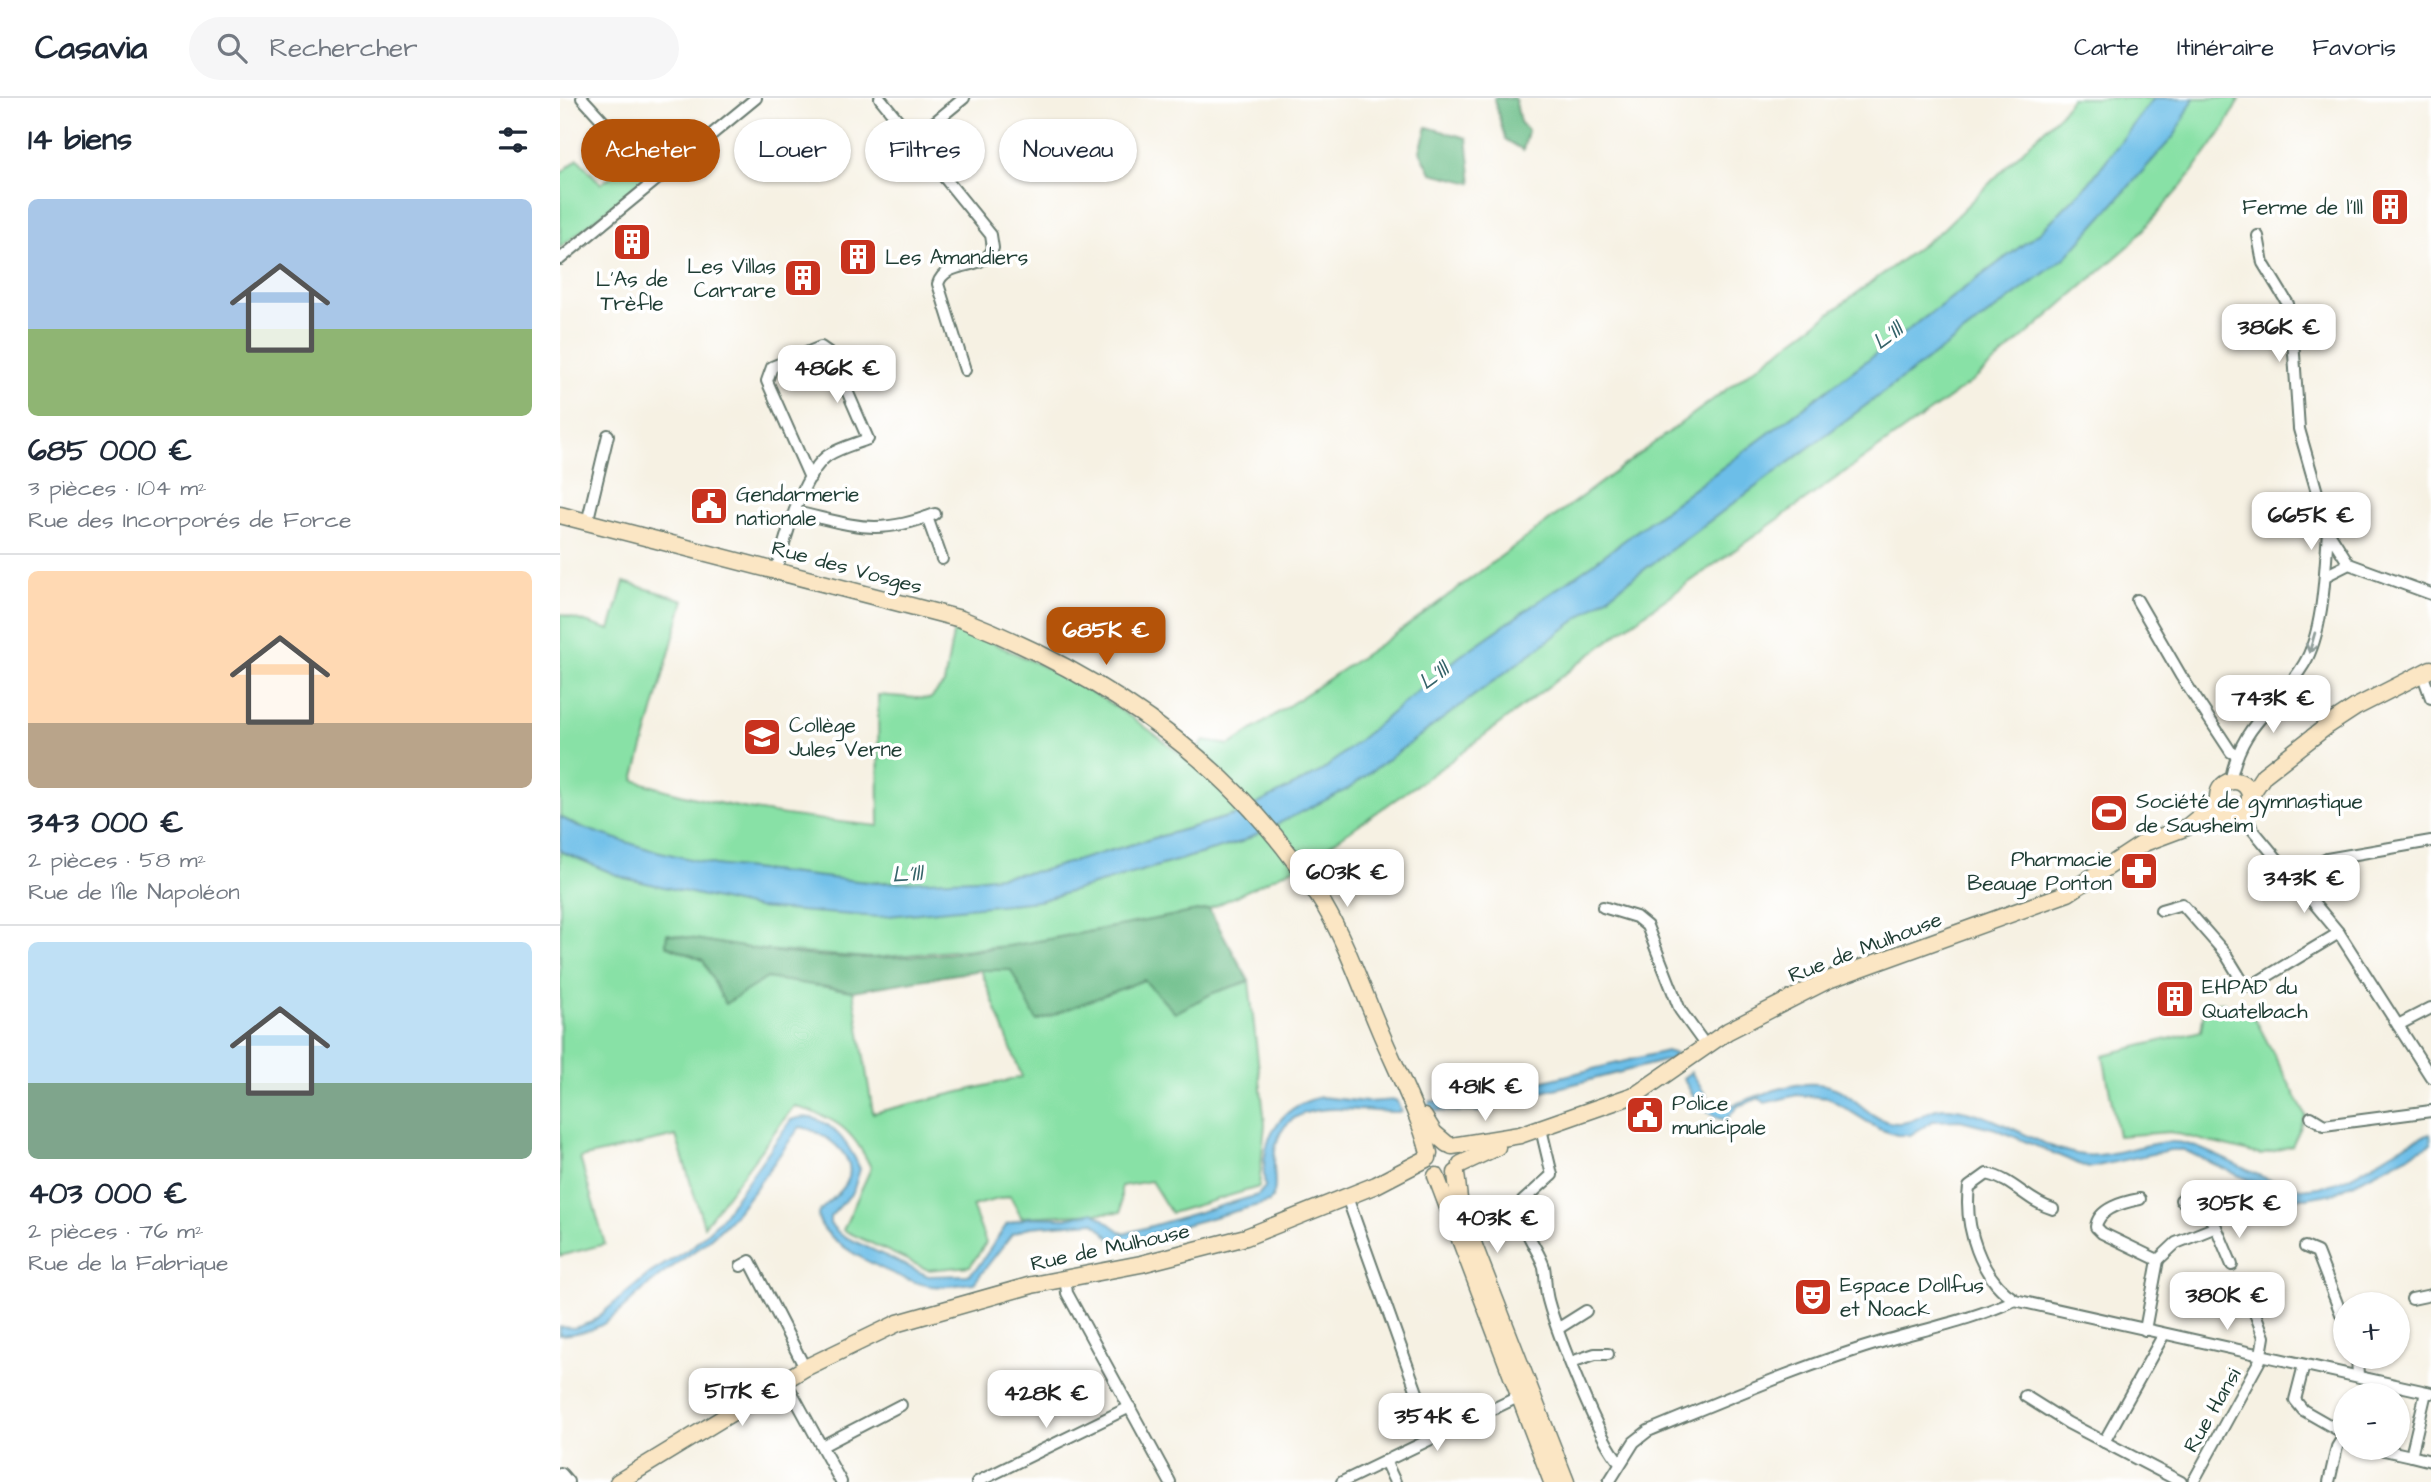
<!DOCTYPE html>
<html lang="fr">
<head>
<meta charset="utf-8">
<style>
  body { margin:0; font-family:"Architects Daughter",sans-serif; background:#f6f6f7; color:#1f2937; height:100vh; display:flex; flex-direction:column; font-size:26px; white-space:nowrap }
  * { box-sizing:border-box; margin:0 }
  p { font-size:23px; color:#747a83 }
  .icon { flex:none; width:38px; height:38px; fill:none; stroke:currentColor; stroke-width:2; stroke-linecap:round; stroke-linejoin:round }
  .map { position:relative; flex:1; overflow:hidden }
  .sheet { display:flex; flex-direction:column; background:#fff; width:560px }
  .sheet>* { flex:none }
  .guide { position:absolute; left:21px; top:21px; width:665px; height:63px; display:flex; gap:14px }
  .controls { position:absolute; left:1773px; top:1194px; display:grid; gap:14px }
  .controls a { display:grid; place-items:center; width:77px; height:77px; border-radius:50%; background:#fff; box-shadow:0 2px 5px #0004; font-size:35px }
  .price { position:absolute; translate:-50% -60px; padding:0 16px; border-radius:14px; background:#fff; color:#222; font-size:23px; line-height:46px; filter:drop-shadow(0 2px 4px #0008) }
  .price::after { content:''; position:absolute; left:50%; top:42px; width:21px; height:16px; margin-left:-10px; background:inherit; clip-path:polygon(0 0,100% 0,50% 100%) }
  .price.current { background:#b45309; color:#fff }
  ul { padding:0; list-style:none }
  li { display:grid; align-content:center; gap:14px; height:371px; padding:0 28px }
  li+li { border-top:2px solid #e0e1e3 }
  li span { display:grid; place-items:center; height:217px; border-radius:10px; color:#555 }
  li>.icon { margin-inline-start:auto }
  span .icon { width:126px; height:126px; fill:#fffc; stroke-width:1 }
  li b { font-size:30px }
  h2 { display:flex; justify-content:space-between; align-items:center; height:84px; padding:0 28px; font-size:30px }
  .chip { padding:0 24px; border-radius:32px; background:#fff; box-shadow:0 2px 5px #0004; font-size:24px; line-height:63px }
  .chip.current { background:#b45309; color:#fff }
  header { display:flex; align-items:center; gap:42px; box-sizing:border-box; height:98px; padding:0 35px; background:#fff; border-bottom:2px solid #e0e1e3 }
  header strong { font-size:33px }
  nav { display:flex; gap:38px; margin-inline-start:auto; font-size:24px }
  .search { width:490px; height:63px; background:#f6f6f7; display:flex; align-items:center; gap:18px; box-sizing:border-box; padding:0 24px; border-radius:38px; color:#747a83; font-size:26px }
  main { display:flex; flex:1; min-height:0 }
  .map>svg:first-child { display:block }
  .green { fill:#88e1a6; stroke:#548f6d; stroke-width:2 }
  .forest { fill:#6ebf8b; stroke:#467e60; stroke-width:2 }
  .water { fill:#6cbee8; stroke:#467e8e; stroke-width:2 }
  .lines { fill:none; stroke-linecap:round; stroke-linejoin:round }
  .stream { stroke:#6cbee8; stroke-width:2.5 }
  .minor-casing { stroke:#6a7c71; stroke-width:14 }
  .tertiary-casing { stroke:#6a7c71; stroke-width:18 }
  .secondary-casing { stroke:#6a7c71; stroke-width:19 }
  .minor { stroke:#fff; stroke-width:10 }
  .tertiary { stroke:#fff; stroke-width:14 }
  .secondary { stroke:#fbe6c4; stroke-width:16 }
  .oneway { stroke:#8f9e9a }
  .labels { text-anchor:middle; stroke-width:7; stroke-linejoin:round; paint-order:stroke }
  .poi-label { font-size:21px; fill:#1f3d34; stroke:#fff; text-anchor:start }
  .street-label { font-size:21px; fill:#1f3d34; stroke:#fff }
  .water-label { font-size:23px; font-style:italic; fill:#36646a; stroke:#fff }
</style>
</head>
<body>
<header>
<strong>Casavia</strong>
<div class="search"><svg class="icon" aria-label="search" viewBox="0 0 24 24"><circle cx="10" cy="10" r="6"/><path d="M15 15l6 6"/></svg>Rechercher</div>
<nav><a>Carte</a><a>Itinéraire</a><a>Favoris</a></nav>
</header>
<main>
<section class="sheet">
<h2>14 biens<svg class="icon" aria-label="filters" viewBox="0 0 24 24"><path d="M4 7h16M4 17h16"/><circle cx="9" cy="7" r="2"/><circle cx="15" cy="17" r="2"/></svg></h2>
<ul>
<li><span style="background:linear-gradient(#a9c7e8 60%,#8fb573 0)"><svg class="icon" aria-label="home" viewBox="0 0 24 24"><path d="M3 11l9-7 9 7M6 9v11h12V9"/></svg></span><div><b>685 000 €</b><p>3 pièces · 104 m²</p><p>Rue des Incorporés de Force</p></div></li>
<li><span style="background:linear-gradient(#ffd9b3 70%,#b9a48a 0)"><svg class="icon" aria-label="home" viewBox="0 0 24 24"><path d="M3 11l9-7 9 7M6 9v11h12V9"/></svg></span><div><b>343 000 €</b><p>2 pièces · 58 m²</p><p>Rue de l'Île Napoléon</p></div></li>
<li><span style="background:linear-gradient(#bfe0f5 65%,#7fa58c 0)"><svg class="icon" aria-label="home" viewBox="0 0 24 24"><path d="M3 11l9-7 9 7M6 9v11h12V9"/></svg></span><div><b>403 000 €</b><p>2 pièces · 76 m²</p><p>Rue de la Fabrique</p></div></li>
</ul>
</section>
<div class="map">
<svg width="1871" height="1384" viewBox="0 0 1871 1384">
  <rect width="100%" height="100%" fill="#fff"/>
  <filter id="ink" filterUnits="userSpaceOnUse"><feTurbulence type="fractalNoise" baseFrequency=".0143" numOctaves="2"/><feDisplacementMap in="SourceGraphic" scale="14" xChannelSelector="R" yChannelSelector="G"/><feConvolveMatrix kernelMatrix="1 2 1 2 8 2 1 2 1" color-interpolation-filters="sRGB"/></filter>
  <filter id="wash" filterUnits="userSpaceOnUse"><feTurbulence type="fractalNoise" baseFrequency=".00686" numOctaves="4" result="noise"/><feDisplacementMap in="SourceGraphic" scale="28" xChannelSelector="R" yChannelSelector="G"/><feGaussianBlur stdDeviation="1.57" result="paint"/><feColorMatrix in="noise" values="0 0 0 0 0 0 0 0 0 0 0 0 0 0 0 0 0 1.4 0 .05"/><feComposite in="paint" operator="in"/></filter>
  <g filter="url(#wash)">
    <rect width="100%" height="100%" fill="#f6f1e3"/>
    <g class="green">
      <path d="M 1511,0 L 1680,0 L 1665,29 L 1625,84 L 1570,147 L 1413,283 L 1069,527 L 884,668 L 740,767 L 649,811 L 457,847 L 312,860 L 190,851 L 107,836 L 106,847 L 143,862 L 165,905 L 207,880 L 293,893 L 313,1015 L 462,979 L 421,872 L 452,872 L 477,922 L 585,881 L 653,895 L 689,883 L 705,1026 L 699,1089 L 611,1115 L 591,1083 L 561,1088 L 561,1114 L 461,1119 L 450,1098 L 412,1108 L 426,1145 L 410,1168 L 368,1172 L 283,1132 L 311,1070 C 292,1029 276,1021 234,1008 L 144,1128 L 116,1038 L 20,1060 L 45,1146 L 0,1158 L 0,753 L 64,780 L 478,803 L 681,744 L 710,729 L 693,707 L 678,716 C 634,729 590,741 546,754 C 524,761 502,769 479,773 C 347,799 121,780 0,719 L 0,516 L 50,532 L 64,484 L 124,502 L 74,682 C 153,709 236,720 319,728 L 318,597 L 370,601 L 384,586 L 394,530 C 417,537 437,547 459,557 C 523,586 575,618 629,663 L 644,643 L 670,647 L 840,533 L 1382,132 L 1502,14 Z"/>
      <path d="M 18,61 L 41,86 L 70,64 L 83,76 L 82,84 L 0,150 L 0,76 Z"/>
      <path d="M 1664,904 L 1666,912 L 1688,907 L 1746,1018 L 1732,1048 L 1701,1057 L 1610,1034 L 1558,1038 L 1543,957 L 1641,933 L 1645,906 Z"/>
    </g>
    <g class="forest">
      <path d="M 934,0 L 955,0 L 960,24 L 968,33 L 963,52 L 945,41 Z"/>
      <path d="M 867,29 L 907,40 L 912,85 L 871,75 L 860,53 Z"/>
      <path d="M 649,811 L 689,883 L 653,895 L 615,915 L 584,882 L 477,923 L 451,872 L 421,872 L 293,893 L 207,880 L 165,906 L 143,862 L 106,847 L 107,836 C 174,848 244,861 312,860 C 426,859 538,831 649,811 Z"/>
    </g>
    <g class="water">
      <path d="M 1594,0 L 1634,0 L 1615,37 L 1506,159 L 788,691 L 681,744 L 478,803 L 319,819 L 197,810 L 64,780 L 0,753 L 0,719 L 20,729 L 88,751 L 155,767 L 316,785 L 416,781 L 480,773 L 678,716 L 762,673 L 900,558 L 1031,467 L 1480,134 L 1528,86 Z"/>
      <path d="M 1106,953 L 1116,956 L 1108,962 L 963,999 L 927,1014 L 872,1013 L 869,1003 L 908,1004 L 935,1001 L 960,989 Z"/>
      <path d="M 1131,974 L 1148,1001 L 1163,1010 C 1197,1000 1238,976 1275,990 C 1294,997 1309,1020 1329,1024 C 1356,1030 1365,1008 1388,1010 C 1438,1014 1478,1051 1523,1057 C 1556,1061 1598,1037 1627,1046 C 1663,1056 1716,1093 1750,1090 C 1795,1087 1829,1049 1870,1036 L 1871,1046 L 1775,1095 L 1746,1100 L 1730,1100 L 1714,1094 L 1624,1052 L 1610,1052 L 1528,1070 L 1436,1031 L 1400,1022 L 1373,1023 L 1350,1037 L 1337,1037 L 1319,1031 L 1269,1000 L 1237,997 L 1205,1005 L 1200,1000 L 1178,1008 L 1166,1022 C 1143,1018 1134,999 1123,980 Z"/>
      <path d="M 761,999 L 807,1004 L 836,1002 L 842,1014 C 792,1015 713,990 714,1067 C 714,1079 718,1095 709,1104 L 562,1144 L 554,1144 L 534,1124 L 470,1129 L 452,1136 L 414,1185 C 401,1186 385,1190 371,1188 C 346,1185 257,1145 258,1116 C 266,1104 282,1096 287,1084 C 300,1057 261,1032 240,1029 C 215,1061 193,1098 165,1127 C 141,1151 115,1165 90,1186 C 54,1216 49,1234 0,1237 L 0,1229 L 14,1230 L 32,1224 L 89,1176 L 132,1149 L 159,1123 L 231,1022 C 264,1009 289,1045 300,1071 L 293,1094 L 270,1119 L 270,1126 L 281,1137 L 368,1178 L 408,1177 L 417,1170 L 447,1126 L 469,1119 L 506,1120 L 534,1114 L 564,1136 L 698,1097 L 705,1089 C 699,1045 716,1009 761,999 Z"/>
    </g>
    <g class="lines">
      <path class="stream" d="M 860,1008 L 874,1007"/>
    </g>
  </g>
  <g filter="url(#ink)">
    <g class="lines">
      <defs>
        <g id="minor">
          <path d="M 22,0 L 96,81"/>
          <path d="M 320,0 L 431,137 L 433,150 C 425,174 385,161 378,186 L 405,272"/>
          <path d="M 354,41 L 404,0"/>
          <path d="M 1698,138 L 1703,165 L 1728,206 L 1732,226 L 1739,331 L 1768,433 L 1789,466"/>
          <path d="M 0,161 L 196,0"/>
          <path d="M 235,414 C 295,427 315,439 375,416"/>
          <path d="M 367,419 L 382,461"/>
          <path d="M 27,425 L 48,337"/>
          <path d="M 216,473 C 226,441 240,379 267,358 C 279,350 295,346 308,341 L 271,256 L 261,249 L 212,269 L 207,283 L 250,380"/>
          <path d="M 1765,478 L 1789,466 L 1871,496"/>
          <path d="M 1577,502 L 1621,578 L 1671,654 L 1676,656"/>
          <path d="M 1862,575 L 1871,600"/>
          <path d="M 1670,684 C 1682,622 1715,614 1744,566 C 1764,533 1765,471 1768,433"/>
          <path d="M 1682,713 L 1693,732 L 1779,835 L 1871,979"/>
          <path d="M 1733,778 L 1767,761 L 1871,743"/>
          <path d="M 1043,809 L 1076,819 L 1087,828 L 1120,912 L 1146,948"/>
          <path d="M 1601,812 L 1622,806 L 1665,855 L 1684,886 L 1691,888 L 1779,835"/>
          <path d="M 1838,927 L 1871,910"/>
          <path d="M 1751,1019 L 1764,1027 L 1871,1013"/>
          <path d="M 981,1031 L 992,1077 L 962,1104 C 954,1123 979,1151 984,1169 C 986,1180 985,1191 988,1202 C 996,1232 1040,1346 1060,1364"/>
          <path d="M 787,1099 L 873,1339"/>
          <path d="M 1580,1101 C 1564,1104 1538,1110 1536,1129 L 1542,1135 L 1598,1162 L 1616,1145 L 1656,1129 L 1642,1109 L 1621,1102"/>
          <path d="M 1493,1111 C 1468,1104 1453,1081 1427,1076 L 1409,1089 C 1404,1128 1420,1180 1455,1202 L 1871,1295"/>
          <path d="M 1656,1129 L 1672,1167"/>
          <path d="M 1745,1149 L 1757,1154 L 1785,1226"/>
          <path d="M 181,1168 L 190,1163 L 245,1270"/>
          <path d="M 505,1179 L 507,1195 L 610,1384"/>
          <path d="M 1852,1201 L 1871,1197"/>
          <path d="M 999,1230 L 1026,1213"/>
          <path d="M 1585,1232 L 1598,1162"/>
          <path d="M 1797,1258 L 1798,1278"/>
          <path d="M 1011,1264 L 1035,1256 L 1048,1256"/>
          <path d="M 1744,1267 L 1735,1302 L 1743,1312 L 1785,1336"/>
          <path d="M 225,1282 L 281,1384"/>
          <path d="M 1465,1298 L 1508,1325 L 1621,1384"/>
          <path d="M 1544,1344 L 1604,1236"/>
          <path d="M 262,1348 L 341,1307"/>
          <path d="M 1811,1349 L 1851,1358 L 1866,1294"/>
          <path d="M 1851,1358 L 1871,1363"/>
          <path d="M 825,1363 L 835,1384"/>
          <path d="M 417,1384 L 570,1309"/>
          <path d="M 782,1384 L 958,1299"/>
          <path d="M 1049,1384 L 1074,1344 L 1088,1333 C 1166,1301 1246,1266 1328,1242 C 1370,1230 1414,1221 1455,1202"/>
          <path d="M 1633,1384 L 1700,1262 L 1704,1239 L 1690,1202"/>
          <path d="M 1769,1384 L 1777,1349 L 1785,1336"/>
        </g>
        <path id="tertiary" d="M 0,1377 L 6,1384"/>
        <g id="secondary">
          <path d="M 0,417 L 401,521 C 549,579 679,668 764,807 C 787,846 802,891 820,933 C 836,971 859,1015 869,1055"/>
          <circle cx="1674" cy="699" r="16"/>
          <path d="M 1690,698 L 1704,677 L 1767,628 L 1796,609 L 1871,571"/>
          <path d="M 1646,728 L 1669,714"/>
          <path d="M 864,1019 L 874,1035 L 887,1046"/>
          <path d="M 892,1048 L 960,1037 L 1077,996 L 1168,933 L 1268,882 L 1508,795 L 1584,745 L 1627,729 L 1659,703"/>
          <path d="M 901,1066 L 937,1049"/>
          <path d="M 896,1075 L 899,1101 L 911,1140 L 1006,1384"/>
          <path d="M 876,1078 L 992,1384"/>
          <path d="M 58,1384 L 245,1270 L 338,1225 L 472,1187 L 581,1166 L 686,1139 L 816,1087 L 868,1060"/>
        </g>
      </defs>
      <use href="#minor" class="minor-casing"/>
      <use href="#tertiary" class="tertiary-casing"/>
      <use href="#secondary" class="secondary-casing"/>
      <use href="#minor" class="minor"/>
      <use href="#tertiary" class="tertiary"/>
      <use href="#secondary" class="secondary"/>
    </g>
    <defs><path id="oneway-shaft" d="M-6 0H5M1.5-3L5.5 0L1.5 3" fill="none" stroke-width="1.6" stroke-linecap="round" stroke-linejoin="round" transform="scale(1.75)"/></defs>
    <use class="oneway" href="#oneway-shaft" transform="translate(1752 545) rotate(106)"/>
  </g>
  <defs>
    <symbol id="building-square" viewBox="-11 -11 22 22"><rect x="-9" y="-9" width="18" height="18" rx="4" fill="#c8321e" stroke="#fff"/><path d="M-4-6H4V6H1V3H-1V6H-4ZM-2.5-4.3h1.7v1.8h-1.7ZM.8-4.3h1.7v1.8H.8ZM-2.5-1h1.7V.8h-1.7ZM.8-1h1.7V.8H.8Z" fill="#fff"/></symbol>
    <symbol id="civic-square" viewBox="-11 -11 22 22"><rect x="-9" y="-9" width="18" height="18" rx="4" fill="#c8321e" stroke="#fff"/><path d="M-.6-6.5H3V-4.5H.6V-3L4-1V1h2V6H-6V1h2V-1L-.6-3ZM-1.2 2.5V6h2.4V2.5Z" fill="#fff"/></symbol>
    <symbol id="school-square" viewBox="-11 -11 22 22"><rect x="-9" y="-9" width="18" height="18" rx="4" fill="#c8321e" stroke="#fff"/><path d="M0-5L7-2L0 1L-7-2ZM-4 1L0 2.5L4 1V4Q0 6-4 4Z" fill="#fff"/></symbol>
    <symbol id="stadium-square" viewBox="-11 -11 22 22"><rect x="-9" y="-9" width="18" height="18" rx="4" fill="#c8321e" stroke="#fff"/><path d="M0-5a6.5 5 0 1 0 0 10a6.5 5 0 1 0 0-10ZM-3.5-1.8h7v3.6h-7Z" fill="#fff"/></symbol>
    <symbol id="pharmacy-square" viewBox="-11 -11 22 22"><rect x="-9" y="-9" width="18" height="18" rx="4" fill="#c8321e" stroke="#fff"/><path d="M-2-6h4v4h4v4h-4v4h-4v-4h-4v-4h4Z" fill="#fff"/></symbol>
    <symbol id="theatre-square" viewBox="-11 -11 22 22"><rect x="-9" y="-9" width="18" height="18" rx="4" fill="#c8321e" stroke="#fff"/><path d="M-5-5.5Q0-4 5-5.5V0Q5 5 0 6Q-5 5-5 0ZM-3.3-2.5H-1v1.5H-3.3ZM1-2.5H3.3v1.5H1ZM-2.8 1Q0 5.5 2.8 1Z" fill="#fff"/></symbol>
  </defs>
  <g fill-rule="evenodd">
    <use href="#building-square" x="1808" y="87" width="44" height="44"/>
    <use href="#building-square" x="50" y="122" width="44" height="44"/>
    <use href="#building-square" x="276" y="137" width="44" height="44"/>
    <use href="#building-square" x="221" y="158" width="44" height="44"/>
    <use href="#civic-square" x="127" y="386" width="44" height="44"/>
    <use href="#school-square" x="180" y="617" width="44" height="44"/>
    <use href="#stadium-square" x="1527" y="693" width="44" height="44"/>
    <use href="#pharmacy-square" x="1557" y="751" width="44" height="44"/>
    <use href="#building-square" x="1593" y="879" width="44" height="44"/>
    <use href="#civic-square" x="1063" y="995" width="44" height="44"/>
    <use href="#theatre-square" x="1231" y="1177" width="44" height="44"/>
  </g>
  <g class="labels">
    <g class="poi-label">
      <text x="1803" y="116" text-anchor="end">Ferme de l'Ill</text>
      <text x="325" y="166">Les Amandiers</text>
      <text x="216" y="175" text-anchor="end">Les Villas<tspan x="216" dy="24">Carrare</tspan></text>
      <text x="72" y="188" text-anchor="middle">L'As de<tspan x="72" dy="24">Trèfle</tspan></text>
      <text x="176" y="403">Gendarmerie<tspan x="176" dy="24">nationale</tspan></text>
      <text x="229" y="634">Collège<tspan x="229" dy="24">Jules Verne</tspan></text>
      <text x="1576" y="710">Société de gymnastique<tspan x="1576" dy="24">de Sausheim</tspan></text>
      <text x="1552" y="768" text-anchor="end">Pharmacie<tspan x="1552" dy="24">Beauge Ponton</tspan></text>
      <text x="1642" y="896">EHPAD du<tspan x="1642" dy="24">Quatelbach</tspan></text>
      <text x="1112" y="1012">Police<tspan x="1112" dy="24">municipale</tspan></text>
      <text x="1280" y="1194">Espace Dollfus<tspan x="1280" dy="24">et Noack</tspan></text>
    </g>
    <g class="street-label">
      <text transform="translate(287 469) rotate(15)" y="7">Rue des Vosges</text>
      <text transform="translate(1305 849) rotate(-21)" y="7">Rue de Mulhouse</text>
      <text transform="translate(550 1149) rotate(-12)" y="7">Rue de Mulhouse</text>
      <text transform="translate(1652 1312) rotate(-60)" y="7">Rue Hansi</text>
    </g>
    <g class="water-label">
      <text transform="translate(1327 237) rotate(-37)" y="8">L'Ill</text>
      <text transform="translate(873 577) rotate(-37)" y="8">L'Ill</text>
      <text transform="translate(347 775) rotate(-4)" y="8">L'Ill</text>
    </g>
  </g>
</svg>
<div class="controls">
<a>+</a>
<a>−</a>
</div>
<b class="price" style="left:1719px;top:266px">386K €</b>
<b class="price" style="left:277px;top:307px">486K €</b>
<b class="price" style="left:1751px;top:454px">665K €</b>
<b class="price current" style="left:546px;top:569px">685K €</b>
<b class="price" style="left:1713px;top:637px">743K €</b>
<b class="price" style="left:787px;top:811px">603K €</b>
<b class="price" style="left:1744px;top:817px">343K €</b>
<b class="price" style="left:925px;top:1025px">481K €</b>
<b class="price" style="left:1679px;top:1142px">305K €</b>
<b class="price" style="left:937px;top:1157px">403K €</b>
<b class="price" style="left:1667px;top:1234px">380K €</b>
<b class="price" style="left:182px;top:1330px">517K €</b>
<b class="price" style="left:486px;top:1332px">428K €</b>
<b class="price" style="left:877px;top:1355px">354K €</b>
<div class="guide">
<a class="chip current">Acheter</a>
<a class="chip">Louer</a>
<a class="chip">Filtres</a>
<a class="chip">Nouveau</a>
</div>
</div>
</main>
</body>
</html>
